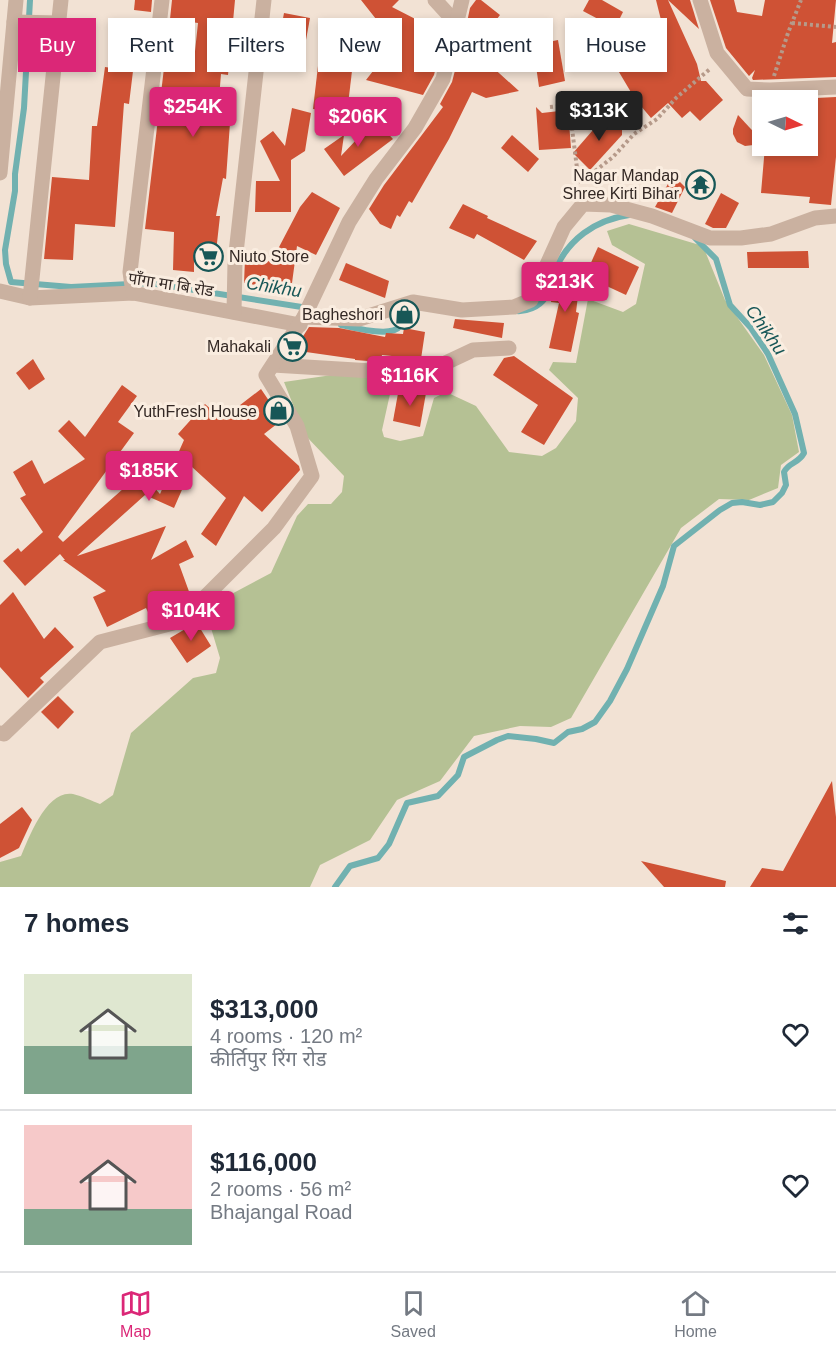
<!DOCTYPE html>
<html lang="en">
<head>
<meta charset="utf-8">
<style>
  body { margin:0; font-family:Helvetica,"Noto Sans Devanagari",sans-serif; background:#f2f2f3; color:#1f2937; height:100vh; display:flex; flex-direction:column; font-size:22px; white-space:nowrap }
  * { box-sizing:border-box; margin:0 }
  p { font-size:20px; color:#747a83 }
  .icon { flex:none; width:33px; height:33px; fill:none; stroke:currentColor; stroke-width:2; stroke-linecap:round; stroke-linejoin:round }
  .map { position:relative; height:887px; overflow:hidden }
  .side { display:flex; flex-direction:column; background:#fff; flex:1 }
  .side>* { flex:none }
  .banner { position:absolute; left:18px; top:18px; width:801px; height:54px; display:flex; gap:12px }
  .needle { width:39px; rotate:95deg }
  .buttons { position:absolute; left:752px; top:90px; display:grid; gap:12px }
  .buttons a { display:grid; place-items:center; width:66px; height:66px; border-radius:0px; background:#fff; box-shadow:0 3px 9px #0003; font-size:30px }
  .price { position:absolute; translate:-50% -51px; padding:0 14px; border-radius:6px; background:#db2777; color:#fff; font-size:20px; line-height:39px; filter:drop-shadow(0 2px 3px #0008) }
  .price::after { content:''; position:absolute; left:50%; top:36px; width:18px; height:14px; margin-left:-9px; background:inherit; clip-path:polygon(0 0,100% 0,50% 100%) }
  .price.on { background:#222; color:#fff }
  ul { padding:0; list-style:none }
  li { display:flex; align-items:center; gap:18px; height:150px; padding:0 24px }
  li+li { border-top:2px solid #e0e1e3 }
  li span { display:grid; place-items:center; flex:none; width:168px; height:120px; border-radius:0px; color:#555 }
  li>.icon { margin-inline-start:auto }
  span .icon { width:72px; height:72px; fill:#fffc; stroke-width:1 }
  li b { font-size:26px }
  h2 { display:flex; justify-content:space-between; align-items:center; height:72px; padding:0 24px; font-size:26px }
  .chip { padding:0 21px; border-radius:0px; background:#fff; box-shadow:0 3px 9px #0003; font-size:21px; line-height:54px }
  .chip.on { background:#db2777; color:#fff }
  .tabs { display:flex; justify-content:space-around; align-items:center; height:84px; border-top:2px solid #e0e1e3; background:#fff; font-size:16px; color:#747a83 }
  .tabs a { display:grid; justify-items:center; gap:3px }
  .tabs .on { color:#db2777 }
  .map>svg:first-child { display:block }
  .green { fill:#b5c194 }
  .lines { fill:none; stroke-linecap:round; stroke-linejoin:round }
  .stream { stroke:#71b1b0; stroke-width:6 }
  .building { fill:#cf5235 }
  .path { stroke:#b69a8a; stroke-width:4; stroke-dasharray:3 3; stroke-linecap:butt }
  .minor { stroke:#cab1a0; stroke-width:15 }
  .labels { text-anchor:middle; stroke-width:6; stroke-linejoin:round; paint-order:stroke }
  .poi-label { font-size:16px; fill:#332824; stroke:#faede0; text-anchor:end }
  .street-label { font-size:16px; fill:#332824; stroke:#faede0 }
  .water-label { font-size:18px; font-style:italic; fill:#175757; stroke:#faede0 }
</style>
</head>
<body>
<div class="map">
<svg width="836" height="887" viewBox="0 0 836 887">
  <rect width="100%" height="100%" fill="#f2e2d4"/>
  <path class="green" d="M 629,224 L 703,246 L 725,300 L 764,355 L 792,415 L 799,452 L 781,465 L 778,488 L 749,500 L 719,499 L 681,528 L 571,718 L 551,727 L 520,726 L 474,736 L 440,781 L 397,800 L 370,840 L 320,865 L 310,887 L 0,887 L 0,862 L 21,856 C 29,837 47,789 73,794 C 82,796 92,801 100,804 L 113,795 L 131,733 L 193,678 L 216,673 L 220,658 L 208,618 L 224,598 L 271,573 L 297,516 L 308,504 L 331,504 L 342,492 L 344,476 L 305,435 L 284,382 L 332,375 L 387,378 L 392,385 L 382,430 L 384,437 L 400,441 L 423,436 L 434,398 L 446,392 L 476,406 L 509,452 L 542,456 L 556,448 L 576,421 L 578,398 L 549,370 L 553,362 L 576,363 L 588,299 L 623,312 L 636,304 L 645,264 L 612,245 L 607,231 Z"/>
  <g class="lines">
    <g class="stream">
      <path d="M 30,0 L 24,108 L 15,174 L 15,191 L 5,250 L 6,264 L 11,282 L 71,287 L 150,283 L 308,308"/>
      <path d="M 516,311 C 526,312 539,307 545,298 C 549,291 551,280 554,272 C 568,239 595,220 629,215"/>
      <path d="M 341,325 C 354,328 392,338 400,326 C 405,319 406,312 414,307"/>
      <path d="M 335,887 L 350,866 L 378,858 L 389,844 L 407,803 L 438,796 L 458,775 L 464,757 L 497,740 L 508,736 L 536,739 L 554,743 L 568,732 L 582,729 L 595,722 L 610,701 L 627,669 L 663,586 L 674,546 L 720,510 L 732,503 L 742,502 L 760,505 L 773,502 L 782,493 L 786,485 L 784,472 C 789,462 798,464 804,453 L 795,414 L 768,354 L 751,328 L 730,305 L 716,259 L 695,238"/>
    </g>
  </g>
  <g class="building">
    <path d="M 135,0 L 152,0 L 151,12 L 134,10 Z"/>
    <path d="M 172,0 L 235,0 L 228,75 L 221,74 L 217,122 L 230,123 L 226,179 L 223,178 L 216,216 L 220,216 L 215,261 L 194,258 L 194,272 L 173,270 L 174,232 L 145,229 L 164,68 L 193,70 L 198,23 L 170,19 Z"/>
    <path d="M 361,0 L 399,0 L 392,7 L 429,26 L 425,68 L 432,57 L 438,59 L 434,75 L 423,95 L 366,80 L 398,39 L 387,33 Z"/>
    <path d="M 476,0 L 481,0 L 500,15 L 478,44 L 494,51 L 489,64 L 519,91 L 486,98 L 472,92 L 449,139 L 412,203 L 409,201 L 400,217 L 397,215 L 391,229 L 380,224 L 369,209 L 384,185 L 443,107 L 440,104 L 452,82 L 460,51 L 469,29 L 466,27 L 470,8 Z"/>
    <path d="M 589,0 L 602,0 L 623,12 L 615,28 L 583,11 Z"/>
    <path d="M 656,0 L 668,0 L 697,64 L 701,81 L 706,81 L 723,100 L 700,121 L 690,111 L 682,118 L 668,103 L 651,118 L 635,99 L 616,67 L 665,36 Z"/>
    <path d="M 668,0 L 690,0 L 699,29 Z"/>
    <path d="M 710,0 L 734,0 L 737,12 L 762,16 L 765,0 L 836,0 L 832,43 L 836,42 L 836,77 L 753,80 L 752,78 L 755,70 L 749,76 L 726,48 Z"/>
    <path d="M 284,13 L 310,18 L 304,51 L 278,46 Z"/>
    <path d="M 558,40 L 565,81 L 539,87 L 533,45 Z"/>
    <path d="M 318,66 L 352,71 L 347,113 L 313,109 Z"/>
    <path d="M 105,67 L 133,71 L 129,104 L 124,103 L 115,227 L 75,224 L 73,260 L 44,259 L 52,177 L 89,180 L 92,126 L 97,126 Z"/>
    <path d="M 836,97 L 836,157 L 831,205 L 809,203 L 810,197 L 761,193 L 765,146 L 769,148 L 767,146 L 807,146 L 807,100 L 775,100 Z"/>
    <path d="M 536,107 L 542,113 L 568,110 L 571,148 L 539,150 Z"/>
    <path d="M 292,108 L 311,113 L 305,151 L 291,160 L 291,212 L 255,212 L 256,181 L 280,181 L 260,141 L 273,131 L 285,146 Z"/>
    <path d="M 606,115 L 622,129 L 622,135 L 590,170 L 573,153 Z"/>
    <path d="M 738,115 L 762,141 L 762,144 L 745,146 L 737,142 L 733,134 L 733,129 Z"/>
    <path d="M 375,120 L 393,139 L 344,176 L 324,149 L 344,135 L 341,156 Z"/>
    <path d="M 512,135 L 539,159 L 528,172 L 501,148 Z"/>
    <path d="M 673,175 L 685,187 L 672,213 L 655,207 Z"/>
    <path d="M 312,192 L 340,208 L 316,255 L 297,246 L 292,283 L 268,280 L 268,287 L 244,283 L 245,259 L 277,262 L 278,249 L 300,207 Z"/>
    <path d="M 721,193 L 739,203 L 726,228 L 713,228 L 705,224 Z"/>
    <path d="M 463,204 L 488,216 L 487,218 L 537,241 L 524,260 L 477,234 L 474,239 L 449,228 Z"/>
    <path d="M 598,247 L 639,267 L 626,295 L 585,276 Z"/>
    <path d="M 808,251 L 809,268 L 748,268 L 747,252 Z"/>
    <path d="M 346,263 L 389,281 L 385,298 L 339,280 Z"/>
    <path d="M 554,277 L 580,280 L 576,312 L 579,313 L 571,352 L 549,348 L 559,303 L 551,302 Z"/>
    <path d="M 455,319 L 504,323 L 502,338 L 453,328 Z"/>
    <path d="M 309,327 L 339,328 L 385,337 L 386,333 L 403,334 L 404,328 L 425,332 L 421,359 L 382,355 L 381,362 L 355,360 L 355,359 L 299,351 L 300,341 Z"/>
    <path d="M 514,356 L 573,398 L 544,445 L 521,432 L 538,405 L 493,375 L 504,358 Z"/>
    <path d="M 33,359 L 45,379 L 29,390 L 16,373 Z"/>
    <path d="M 122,385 L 137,396 L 118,422 L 134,433 L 58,537 L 63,542 L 141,473 L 160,494 L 184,440 L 178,434 L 205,404 L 222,419 L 261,389 L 282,420 L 264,434 L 299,466 L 300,470 L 262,512 L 244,496 L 216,546 L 201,534 L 226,498 L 192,467 L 174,508 L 145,495 L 77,556 L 166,526 L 151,560 L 186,540 L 194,557 L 179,564 L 191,597 L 176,612 L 172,613 L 169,604 L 148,612 L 146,608 L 107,627 L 93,597 L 106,591 L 63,560 L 65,560 L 60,554 L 25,586 L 3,561 L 18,548 L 21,552 L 43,532 L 20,498 L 26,495 L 13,472 L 32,460 L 44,484 L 85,459 L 58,431 L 69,420 L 85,437 Z"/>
    <path d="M 399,388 L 426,393 L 420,427 L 393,421 Z"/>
    <path d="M 13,592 L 44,639 L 55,627 L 74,647 L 40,678 L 44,682 L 28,698 L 0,667 L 0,605 Z"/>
    <path d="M 195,620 L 211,646 L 187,663 L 170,638 L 187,628 Z"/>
    <path d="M 58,696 L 74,712 L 58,729 L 41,712 Z"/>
    <path d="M 832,781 L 836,817 L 836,887 L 750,887 L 762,868 L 783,871 Z"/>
    <path d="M 22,807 L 32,820 L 19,848 L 0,858 L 0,824 Z"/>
    <path d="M 641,861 L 726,881 L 725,887 L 664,887 Z"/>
  </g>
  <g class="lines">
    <g class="path">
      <path d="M 792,23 L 836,27"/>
      <path d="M 774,76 L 788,33 L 801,0"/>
      <path d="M 550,107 L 569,105 L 577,168 L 581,183"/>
      <path d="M 581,182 L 613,157 L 634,134 L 657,119 L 676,98 L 711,68"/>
    </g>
    <g class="minor">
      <path d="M 435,0 L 457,24"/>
      <path d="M 700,0 L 717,53 L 747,89 L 770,90 L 836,87"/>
      <path d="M 14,22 L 59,23"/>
      <path d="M 0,173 L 16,0"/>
      <path d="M 0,291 L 30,298 L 133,293 L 300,325"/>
      <path d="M 133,293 L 130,272 L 162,0"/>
      <path d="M 30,298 L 61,0"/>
      <path d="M 234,312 L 235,262 L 264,0"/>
      <path d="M 304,317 L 359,319 L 413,302 L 462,310 L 514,307 L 531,300 L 564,227 L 583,204 L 611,205 L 652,216 L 710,238 L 741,238 L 771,234 L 815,218 L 836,216"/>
      <path d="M 273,365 L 422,374 L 473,350 L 509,348"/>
      <path d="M 0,733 L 4,734 L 100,642 L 181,621 L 274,528 L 312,476 L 297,426 L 266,375 L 304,317 L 349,222 L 376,179 L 415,128 L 443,79 L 462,0"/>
    </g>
  </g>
  <defs>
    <symbol id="temple-ring" viewBox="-11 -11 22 22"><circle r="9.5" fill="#faede0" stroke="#175757" stroke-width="1.5"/><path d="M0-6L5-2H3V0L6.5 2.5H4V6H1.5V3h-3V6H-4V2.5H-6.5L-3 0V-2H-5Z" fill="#175757"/></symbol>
    <symbol id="supermarket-ring" viewBox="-11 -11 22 22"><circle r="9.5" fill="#faede0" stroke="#175757" stroke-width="1.5"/><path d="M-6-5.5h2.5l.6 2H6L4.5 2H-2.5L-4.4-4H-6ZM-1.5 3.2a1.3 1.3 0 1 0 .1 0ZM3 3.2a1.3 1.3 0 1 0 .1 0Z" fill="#175757"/></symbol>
    <symbol id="shop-ring" viewBox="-11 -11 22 22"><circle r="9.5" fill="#faede0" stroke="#175757" stroke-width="1.5"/><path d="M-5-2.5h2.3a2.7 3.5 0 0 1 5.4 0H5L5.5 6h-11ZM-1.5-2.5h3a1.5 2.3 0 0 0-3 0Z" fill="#175757"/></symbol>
  </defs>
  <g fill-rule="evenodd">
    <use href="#temple-ring" x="684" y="168" width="33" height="33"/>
    <use href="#supermarket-ring" x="192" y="240" width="33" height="33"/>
    <use href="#shop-ring" x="388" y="298" width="33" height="33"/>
    <use href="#supermarket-ring" x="276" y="330" width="33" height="33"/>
    <use href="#shop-ring" x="262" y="394" width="33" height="33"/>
  </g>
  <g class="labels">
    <g class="poi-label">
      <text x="679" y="181">Nagar Mandap<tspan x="679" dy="18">Shree Kirti Bihar</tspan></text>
      <text x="229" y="262" text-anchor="start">Niuto Store</text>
      <text x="383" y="320">Bagheshori</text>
      <text x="271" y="352">Mahakali</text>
      <text x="257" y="417">YuthFresh House</text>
    </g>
    <g class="street-label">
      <text transform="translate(171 284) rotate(9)" y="6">पाँगा मा बि रोड</text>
    </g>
    <g class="water-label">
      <text transform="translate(274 287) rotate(9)" y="6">Chikhu</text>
      <text transform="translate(766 330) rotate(55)" y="6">Chikhu</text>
    </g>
  </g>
</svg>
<div class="buttons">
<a><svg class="needle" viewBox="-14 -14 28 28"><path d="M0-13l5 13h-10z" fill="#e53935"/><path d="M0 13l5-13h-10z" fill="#747a83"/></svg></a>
</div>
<b class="price" style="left:193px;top:138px">$254K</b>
<b class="price on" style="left:599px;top:142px">$313K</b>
<b class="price" style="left:358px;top:148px">$206K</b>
<b class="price" style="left:565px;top:313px">$213K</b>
<b class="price" style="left:410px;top:407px">$116K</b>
<b class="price" style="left:149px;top:502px">$185K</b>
<b class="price" style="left:191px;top:642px">$104K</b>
<div class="banner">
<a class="chip on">Buy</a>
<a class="chip">Rent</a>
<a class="chip">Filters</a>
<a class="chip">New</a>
<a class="chip">Apartment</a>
<a class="chip">House</a>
</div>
</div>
<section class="side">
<h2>7 homes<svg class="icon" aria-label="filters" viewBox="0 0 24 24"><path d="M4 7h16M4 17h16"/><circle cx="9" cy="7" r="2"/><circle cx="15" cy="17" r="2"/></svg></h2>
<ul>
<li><span style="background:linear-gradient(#dfe7d0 60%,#7fa58c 0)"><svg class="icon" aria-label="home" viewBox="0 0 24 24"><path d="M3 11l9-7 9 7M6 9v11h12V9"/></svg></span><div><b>$313,000</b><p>4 rooms · 120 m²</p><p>कीर्तिपुर रिंग रोड</p></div><svg class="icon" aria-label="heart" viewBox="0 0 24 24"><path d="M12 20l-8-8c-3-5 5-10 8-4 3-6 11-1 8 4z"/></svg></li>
<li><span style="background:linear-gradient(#f6c9c9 70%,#7fa58c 0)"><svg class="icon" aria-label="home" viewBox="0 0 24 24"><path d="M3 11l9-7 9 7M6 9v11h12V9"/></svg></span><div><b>$116,000</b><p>2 rooms · 56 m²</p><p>Bhajangal Road</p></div><svg class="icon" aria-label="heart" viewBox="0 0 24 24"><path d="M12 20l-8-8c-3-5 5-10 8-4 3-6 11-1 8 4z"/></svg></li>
</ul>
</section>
<nav class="tabs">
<a class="on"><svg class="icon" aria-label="map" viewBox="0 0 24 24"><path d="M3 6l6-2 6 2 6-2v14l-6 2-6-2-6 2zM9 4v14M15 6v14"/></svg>Map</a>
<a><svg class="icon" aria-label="saved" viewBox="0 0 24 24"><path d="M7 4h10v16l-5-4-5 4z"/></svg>Saved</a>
<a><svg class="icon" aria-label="home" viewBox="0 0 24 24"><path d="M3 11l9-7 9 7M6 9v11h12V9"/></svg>Home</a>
</nav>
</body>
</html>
